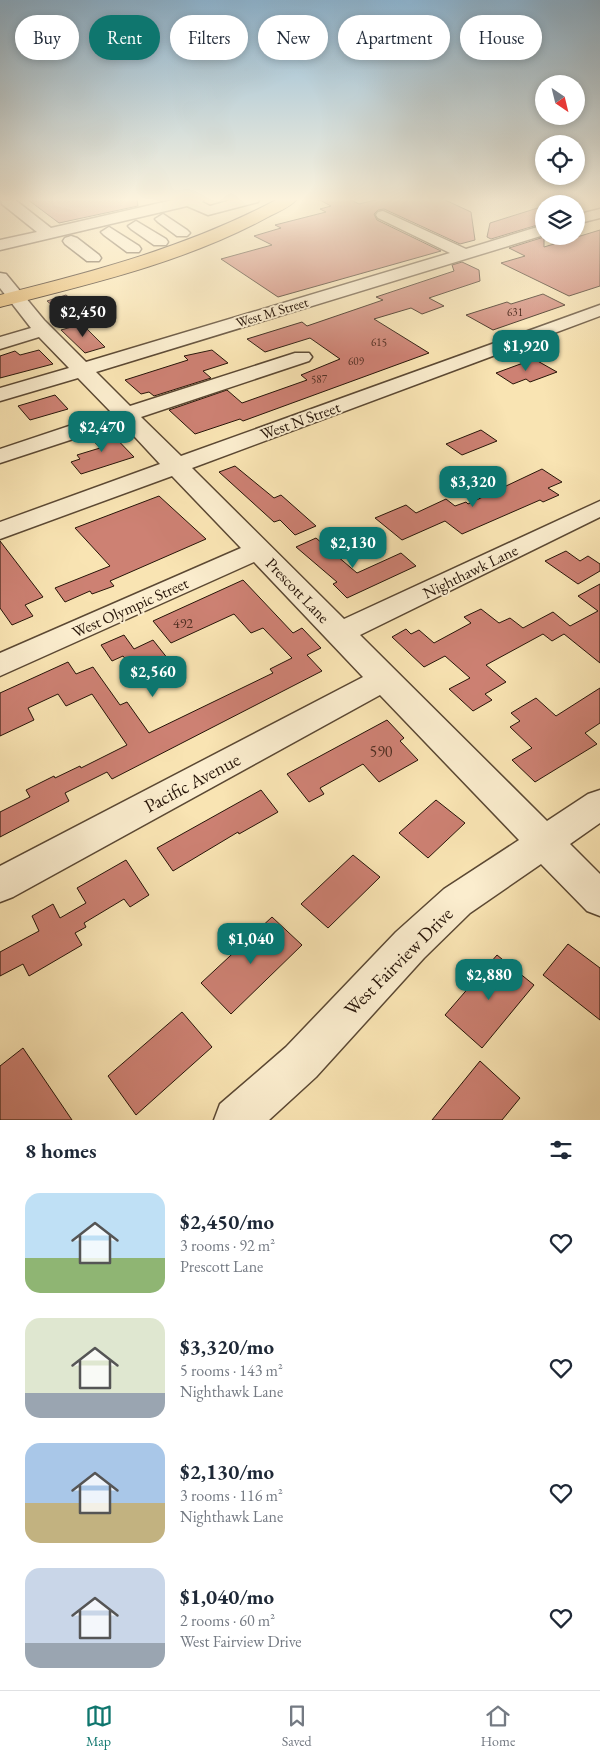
<!DOCTYPE html>
<html lang="en">
<head>
<meta charset="utf-8">
<style>
  body { margin:0; font-family:"EB Garamond",serif; background:#f2f2f3; color:#1f2937; height:100vh; display:flex; flex-direction:column; font-size:19px; white-space:nowrap }
  * { box-sizing:border-box; margin:0 }
  p { font-size:16px; color:#747a83 }
  .icon { flex:none; width:28px; height:28px; fill:none; stroke:currentColor; stroke-width:2; stroke-linecap:round; stroke-linejoin:round }
  .map { position:relative; height:1120px; overflow:hidden }
  .sheet { display:flex; flex-direction:column; background:#fff; flex:1 }
  .sheet>* { flex:none }
  .guide { position:absolute; left:15px; top:15px; width:570px; height:45px; display:flex; gap:10px }
  .needle { width:32px; rotate:145deg }
  .fabs { position:absolute; left:535px; top:75px; display:grid; gap:10px }
  .fabs a { display:grid; place-items:center; width:50px; height:50px; border-radius:50%; background:#fff; box-shadow:0 2px 8px #0003; font-size:25px }
  .price { position:absolute; translate:-50% -42px; padding:0 11px; border-radius:10px; background:#0f766e; color:#fff; font-size:16px; line-height:32px; filter:drop-shadow(0 1px 2px #0008) }
  .price::after { content:''; position:absolute; left:50%; top:30px; width:15px; height:11px; margin-left:-8px; background:inherit; clip-path:polygon(0 0,100% 0,50% 100%) }
  .price.current { background:#222; color:#fff }
  ul { padding:0; list-style:none }
  li { display:flex; align-items:center; gap:15px; height:125px; padding:0 25px }
  li span { display:grid; place-items:center; flex:none; width:140px; height:100px; border-radius:15px; color:#555 }
  li>.icon { margin-inline-start:auto }
  span .icon { width:60px; height:60px; fill:#fffc; stroke-width:1 }
  li b { font-size:21px }
  h2 { display:flex; justify-content:space-between; align-items:center; height:60px; padding:0 25px; font-size:21px }
  .tag { padding:0 18px; border-radius:22px; background:#fff; box-shadow:0 2px 8px #0003; font-size:18px; line-height:45px }
  .tag.current { background:#0f766e; color:#fff }
  .tab-bar { display:flex; justify-content:space-around; align-items:center; height:70px; border-top:1px solid #e0e1e3; background:#fff; font-size:14px; color:#747a83 }
  .tab-bar a { display:grid; justify-items:center; gap:2px }
  .tab-bar .current { color:#0f766e }
  .map>svg:first-child { display:block }
  .building { fill:#cd8173; stroke:#261408 }
  .lines { fill:none; stroke-linecap:round; stroke-linejoin:round }
  .minor-casing { stroke:#5b4833; stroke-width:3 }
  .major-casing { stroke:#261408; stroke-width:2 }
  .minor { fill:#fbedce; fill-rule:evenodd }
  .major { fill:#ecc27a; fill-rule:evenodd }
  .labels { text-anchor:middle; stroke-width:4; stroke-linejoin:round; paint-order:stroke }
  .far-number-label { font-size:11px; fill:#502f23 }
  .far-street-label { font-size:14px; fill:#261408; stroke:#fbedce }
  .number-label { font-size:14px; fill:#502f23 }
  .street-label { font-size:16px; fill:#261408; stroke:#fbedce }
  .near-number-label { font-size:16px; fill:#502f23 }
  .near-street-label { font-size:19px; fill:#261408; stroke:#fbedce }
</style>
</head>
<body>
<div class="map">
<svg width="600" height="1120" viewBox="0 0 600 1120">
  <rect width="100%" height="100%" fill="#f9e4b3"/>
  <filter id="stains"><feTurbulence type="fractalNoise" baseFrequency=".004" numOctaves="4"/><feColorMatrix values="0 0 0 0 .2 0 0 0 0 .09 0 0 0 0 .02 0 0 0 .5 -.17"/></filter>
  <radialGradient id="worn" r=".72"><stop offset=".6" stop-color="#630" stop-opacity="0"/><stop offset="1" stop-color="#630" stop-opacity=".3"/></radialGradient>
  <g class="building">
    <path d="M 27,199 L 137,199 L 138,206 L 59,223 Z"/>
    <path d="M 318,199 L 349,199 L 359,204 L 379,199 L 443,199 L 471,212 L 475,240 L 460,244 L 384,209 L 378,210 L 374,214 L 377,220 L 441,251 L 278,297 L 221,259 L 272,245 L 254,236 L 281,228 L 275,225 L 326,212 L 320,209 L 331,206 Z"/>
    <path d="M 544,206 L 544,223 L 491,239 L 487,237 L 490,223 Z"/>
    <path d="M 600,230 L 600,286 L 569,296 L 501,263 L 525,256 L 509,248 L 544,237 L 544,247 Z"/>
    <path d="M 462,262 L 479,270 L 480,281 L 429,298 L 444,306 L 422,314 L 411,308 L 374,319 L 429,353 L 243,421 L 240,419 L 195,434 L 169,410 L 227,390 L 242,403 L 307,380 L 301,375 L 340,359 L 310,338 L 265,352 L 247,339 L 302,322 L 307,326 L 383,300 L 376,297 L 454,271 L 452,265 Z"/>
    <path d="M 543,294 L 565,305 L 493,330 L 466,315 L 507,302 L 511,304 Z"/>
    <path d="M 66,295 L 80,306 L 60,312 L 47,301 Z"/>
    <path d="M 82,324 L 105,347 L 85,353 L 61,330 Z"/>
    <path d="M 39,350 L 53,364 L 0,378 L 0,356 L 15,351 L 20,355 Z"/>
    <path d="M 212,350 L 228,363 L 203,371 L 211,378 L 154,396 L 149,392 L 141,394 L 125,380 L 188,360 L 184,356 Z"/>
    <path d="M 534,359 L 557,372 L 530,382 L 526,379 L 513,384 L 496,373 Z"/>
    <path d="M 55,395 L 68,409 L 30,420 L 18,406 Z"/>
    <path d="M 108,430 L 134,457 L 81,474 L 71,462 L 80,459 L 77,455 L 100,448 L 89,436 Z"/>
    <path d="M 481,430 L 497,441 L 462,455 L 446,444 Z"/>
    <path d="M 235,466 L 274,498 L 281,495 L 316,526 L 295,535 L 280,520 L 274,522 L 219,472 Z"/>
    <path d="M 542,469 L 562,482 L 548,488 L 559,495 L 543,502 L 540,500 L 462,534 L 445,521 L 402,540 L 375,518 L 406,505 L 416,513 L 446,499 L 455,506 L 466,502 L 468,504 Z"/>
    <path d="M 159,496 L 206,539 L 110,581 L 114,586 L 92,594 L 90,591 L 65,602 L 55,588 L 110,566 L 75,528 Z"/>
    <path d="M 316,538 L 357,573 L 401,553 L 416,566 L 347,598 L 333,584 L 337,582 L 296,547 Z"/>
    <path d="M 0,541 L 43,597 L 25,605 L 33,616 L 12,625 L 0,608 Z"/>
    <path d="M 566,551 L 580,561 L 588,556 L 600,564 L 600,571 L 578,584 L 545,561 Z"/>
    <path d="M 243,580 L 293,633 L 302,628 L 321,648 L 307,655 L 322,671 L 112,779 L 107,772 L 65,793 L 69,801 L 0,837 L 0,812 L 30,797 L 26,790 L 54,776 L 55,778 L 80,766 L 81,768 L 127,745 L 92,694 L 66,706 L 58,694 L 28,708 L 34,720 L 0,736 L 0,693 L 68,662 L 76,674 L 93,667 L 120,705 L 127,702 L 149,733 L 273,673 L 270,669 L 292,658 L 263,628 L 251,633 L 234,614 L 171,643 L 153,621 Z"/>
    <path d="M 600,584 L 600,663 L 564,634 L 552,641 L 543,634 L 486,665 L 506,682 L 485,694 L 492,700 L 473,711 L 449,689 L 470,678 L 445,656 L 424,667 L 392,637 L 406,629 L 411,634 L 419,630 L 434,643 L 471,623 L 464,617 L 481,609 L 499,623 L 510,618 L 523,628 L 553,612 L 570,626 L 598,611 L 578,596 Z"/>
    <path d="M 124,635 L 134,649 L 153,640 L 172,664 L 140,678 L 123,656 L 112,661 L 101,645 Z"/>
    <path d="M 600,688 L 600,723 L 585,733 L 597,744 L 535,782 L 512,760 L 532,748 L 510,727 L 520,721 L 511,713 L 536,698 L 556,716 Z"/>
    <path d="M 387,720 L 404,738 L 400,741 L 418,760 L 379,782 L 363,764 L 320,788 L 324,794 L 309,802 L 287,774 Z"/>
    <path d="M 261,790 L 278,812 L 239,834 L 238,832 L 173,871 L 157,848 Z"/>
    <path d="M 436,800 L 465,823 L 428,858 L 399,833 Z"/>
    <path d="M 353,855 L 380,877 L 328,928 L 301,904 Z"/>
    <path d="M 126,860 L 149,895 L 130,907 L 124,899 L 84,923 L 86,927 L 75,933 L 82,945 L 29,976 L 23,964 L 0,976 L 0,952 L 39,931 L 32,916 L 53,904 L 60,918 L 86,903 L 77,888 Z"/>
    <path d="M 272,917 L 302,945 L 231,1014 L 201,983 Z"/>
    <path d="M 568,944 L 600,968 L 600,1020 L 543,975 Z"/>
    <path d="M 497,955 L 534,985 L 482,1048 L 445,1015 Z"/>
    <path d="M 182,1012 L 212,1047 L 136,1115 L 108,1076 Z"/>
    <path d="M 23,1048 L 72,1120 L 0,1120 L 0,1066 Z"/>
    <path d="M 480,1061 L 520,1098 L 502,1120 L 432,1120 Z"/>
  </g>
  <g class="lines">
    <defs>
      <g id="minor">
        <path d="M 1,199 L 14,199 L 51,228 L 177,199 L 204,199 L 202,202 L 210,206 L 235,199 L 260,199 L 258,202 L 208,215 L 187,206 L 0,250 L 0,240 L 37,232 L 2,204 Z"/>
        <path d="M 600,209 L 600,218 L 576,224 L 576,215 Z"/>
        <path d="M 383,211 L 466,249 L 544,225 L 544,235 L 96,372 L 130,406 L 295,353 L 309,353 L 312,357 L 309,361 L 141,417 L 181,456 L 600,305 L 600,316 L 192,468 L 344,619 L 600,501 L 600,517 L 360,635 L 547,821 L 588,794 L 600,790 L 600,823 L 570,844 L 600,874 L 600,916 L 587,911 L 541,864 L 470,913 L 424,958 L 316,1077 L 269,1120 L 214,1120 L 220,1104 L 286,1047 L 396,932 L 444,889 L 519,840 L 380,695 L 13,897 L 0,902 L 0,866 L 363,677 L 254,562 L 0,676 L 0,653 L 241,548 L 172,476 L 0,539 L 0,522 L 160,464 L 122,423 L 0,463 L 0,449 L 111,412 L 78,378 L 0,401 L 0,388 L 69,368 L 39,337 L 0,349 L 0,337 L 31,328 L 0,288 L 0,273 L 6,274 L 44,320 L 86,362 L 450,253 L 378,218 L 376,215 L 378,212 Z"/>
        <path d="M 163,214 L 187,230 L 190,233 L 187,236 L 177,236 L 158,222 L 155,219 Z"/>
        <path d="M 136,221 L 166,239 L 168,242 L 166,245 L 154,245 L 131,229 L 128,226 Z"/>
        <path d="M 109,227 L 139,246 L 141,249 L 139,252 L 127,252 L 104,235 L 101,232 Z"/>
        <path d="M 71,236 L 77,238 L 99,255 L 101,258 L 99,261 L 87,261 L 65,244 L 63,241 L 65,238 Z"/>
      </g>
      <path id="major" d="M 278,199 L 297,199 C 291,207 277,212 268,217 C 186,262 90,284 0,307 L 0,295 C 96,271 190,246 278,199 Z"/>
    </defs>
    <use href="#minor" class="minor-casing"/>
    <use href="#major" class="major-casing"/>
    <use href="#minor" class="minor"/>
    <use href="#major" class="major"/>
  </g>
  <linearGradient id="sky" x2="0" y2="1"><stop stop-color="#8db7d5"/><stop offset="0.56" stop-color="#fcf3dd"/><stop offset="1" stop-color="#fcf3dd" stop-opacity="0"/></linearGradient>
  <rect width="600" height="356" fill="url(#sky)"/>
  <g class="labels">
    <g class="far-number-label">
      <text x="515" y="316">631</text>
      <text x="379" y="346">615</text>
      <text x="356" y="365">609</text>
      <text x="319" y="383">587</text>
    </g>
    <g class="far-street-label">
      <text transform="translate(272 312) rotate(-17)" y="5">West M Street</text>
    </g>
    <g class="number-label">
      <text x="183" y="628">492</text>
    </g>
    <g class="street-label">
      <text transform="translate(300 420) rotate(-20)" y="6">West N Street</text>
      <text transform="translate(470 571) rotate(-26)" y="6">Nighthawk Lane</text>
      <text transform="translate(298 590) rotate(46)" y="6">Prescott Lane</text>
      <text transform="translate(130 607) rotate(-24)" y="6">West Olympic Street</text>
    </g>
    <g class="near-number-label">
      <text x="381" y="757">590</text>
    </g>
    <g class="near-street-label">
      <text transform="translate(192 782) rotate(-28)" y="7">Pacific Avenue</text>
      <text transform="translate(398 961) rotate(-45)" y="7">West Fairview Drive</text>
    </g>
  </g>
  <rect width="100%" height="100%" filter="url(#stains)"/>
  <rect width="100%" height="100%" fill="url(#worn)"/>
</svg>
<div class="fabs">
<a><svg class="needle" viewBox="-14 -14 28 28"><path d="M0-13l5 13h-10z" fill="#e53935"/><path d="M0 13l5-13h-10z" fill="#747a83"/></svg></a>
<a><svg class="icon" aria-label="locate" viewBox="0 0 24 24"><circle cx="12" cy="12" r="6"/><path d="M12 2v4M12 18v4M2 12h4M18 12h4"/></svg></a>
<a><svg class="icon" aria-label="layers" viewBox="0 0 24 24"><path d="M12 4l9 5-9 5-9-5zM3 14l9 5 9-5"/></svg></a>
</div>
<b class="price current" style="left:83px;top:338px">$2,450</b>
<b class="price" style="left:526px;top:372px">$1,920</b>
<b class="price" style="left:102px;top:453px">$2,470</b>
<b class="price" style="left:473px;top:508px">$3,320</b>
<b class="price" style="left:353px;top:569px">$2,130</b>
<b class="price" style="left:153px;top:698px">$2,560</b>
<b class="price" style="left:251px;top:965px">$1,040</b>
<b class="price" style="left:489px;top:1001px">$2,880</b>
<div class="guide">
<a class="tag">Buy</a>
<a class="tag current">Rent</a>
<a class="tag">Filters</a>
<a class="tag">New</a>
<a class="tag">Apartment</a>
<a class="tag">House</a>
</div>
</div>
<section class="sheet">
<h2>8 homes<svg class="icon" aria-label="filters" viewBox="0 0 24 24"><path d="M4 7h16M4 17h16"/><circle cx="9" cy="7" r="2"/><circle cx="15" cy="17" r="2"/></svg></h2>
<ul>
<li><span style="background:linear-gradient(#bfe0f5 65%,#8fb573 0)"><svg class="icon" aria-label="home" viewBox="0 0 24 24"><path d="M3 11l9-7 9 7M6 9v11h12V9"/></svg></span><div><b>$2,450/mo</b><p>3 rooms · 92 m²</p><p>Prescott Lane</p></div><svg class="icon" aria-label="heart" viewBox="0 0 24 24"><path d="M12 20l-8-8c-3-5 5-10 8-4 3-6 11-1 8 4z"/></svg></li>
<li><span style="background:linear-gradient(#dfe7d0 75%,#9aa5b1 0)"><svg class="icon" aria-label="home" viewBox="0 0 24 24"><path d="M3 11l9-7 9 7M6 9v11h12V9"/></svg></span><div><b>$3,320/mo</b><p>5 rooms · 143 m²</p><p>Nighthawk Lane</p></div><svg class="icon" aria-label="heart" viewBox="0 0 24 24"><path d="M12 20l-8-8c-3-5 5-10 8-4 3-6 11-1 8 4z"/></svg></li>
<li><span style="background:linear-gradient(#a9c7e8 60%,#c2b280 0)"><svg class="icon" aria-label="home" viewBox="0 0 24 24"><path d="M3 11l9-7 9 7M6 9v11h12V9"/></svg></span><div><b>$2,130/mo</b><p>3 rooms · 116 m²</p><p>Nighthawk Lane</p></div><svg class="icon" aria-label="heart" viewBox="0 0 24 24"><path d="M12 20l-8-8c-3-5 5-10 8-4 3-6 11-1 8 4z"/></svg></li>
<li><span style="background:linear-gradient(#c9d6e8 75%,#9aa5b1 0)"><svg class="icon" aria-label="home" viewBox="0 0 24 24"><path d="M3 11l9-7 9 7M6 9v11h12V9"/></svg></span><div><b>$1,040/mo</b><p>2 rooms · 60 m²</p><p>West Fairview Drive</p></div><svg class="icon" aria-label="heart" viewBox="0 0 24 24"><path d="M12 20l-8-8c-3-5 5-10 8-4 3-6 11-1 8 4z"/></svg></li>
</ul>
</section>
<nav class="tab-bar">
<a class="current"><svg class="icon" aria-label="map" viewBox="0 0 24 24"><path d="M3 6l6-2 6 2 6-2v14l-6 2-6-2-6 2zM9 4v14M15 6v14"/></svg>Map</a>
<a><svg class="icon" aria-label="saved" viewBox="0 0 24 24"><path d="M7 4h10v16l-5-4-5 4z"/></svg>Saved</a>
<a><svg class="icon" aria-label="home" viewBox="0 0 24 24"><path d="M3 11l9-7 9 7M6 9v11h12V9"/></svg>Home</a>
</nav>
</body>
</html>
